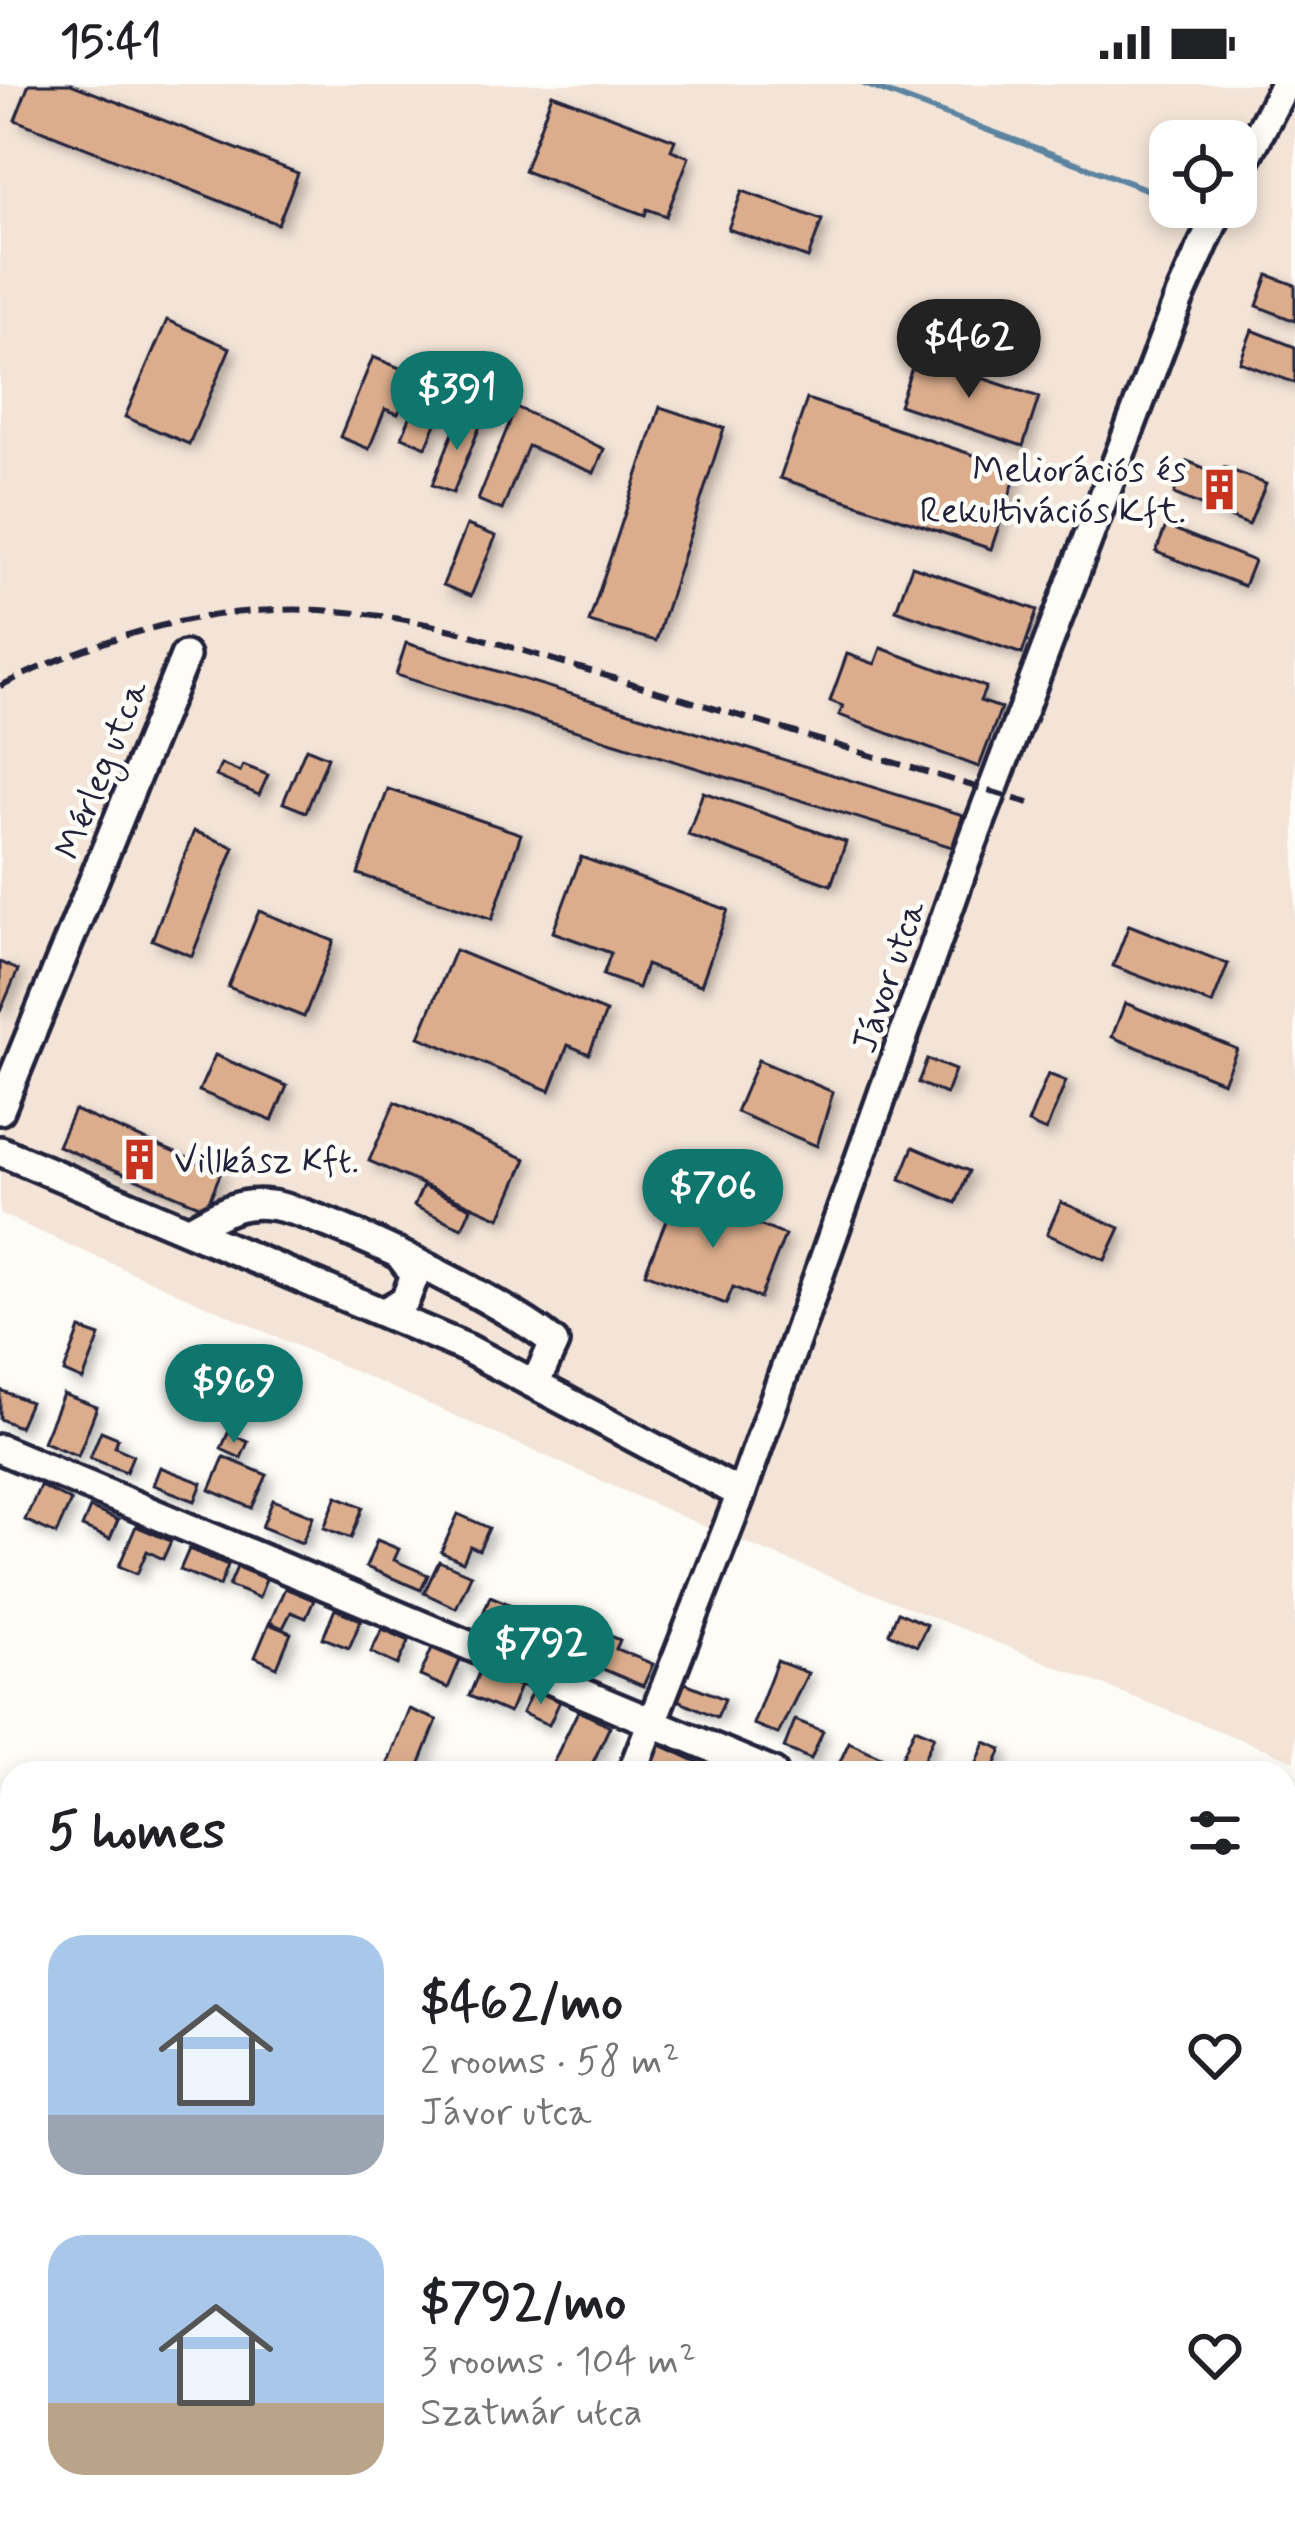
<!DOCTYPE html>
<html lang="en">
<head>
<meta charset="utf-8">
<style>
  body { margin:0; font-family:Mynerve,sans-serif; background:#f6f6f6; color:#202124; height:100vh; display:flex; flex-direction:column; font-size:45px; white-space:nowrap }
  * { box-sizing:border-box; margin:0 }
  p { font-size:39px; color:#757577 }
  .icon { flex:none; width:66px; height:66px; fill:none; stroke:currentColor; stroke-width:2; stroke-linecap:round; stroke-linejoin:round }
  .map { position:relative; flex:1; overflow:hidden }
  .side { position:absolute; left:0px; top:1677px; width:1296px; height:771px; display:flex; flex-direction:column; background:#fff; border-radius:36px 36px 0 0; box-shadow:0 6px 18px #0003 }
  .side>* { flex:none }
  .tools { position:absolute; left:1149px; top:36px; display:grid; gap:24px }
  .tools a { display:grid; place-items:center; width:108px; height:108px; border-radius:24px; background:#fff; box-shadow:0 6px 18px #0003; font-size:60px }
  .price { position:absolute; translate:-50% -102px; padding:0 27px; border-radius:42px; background:#0f766e; color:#fff; font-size:39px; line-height:78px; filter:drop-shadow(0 3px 6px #0008) }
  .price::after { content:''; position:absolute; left:50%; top:72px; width:36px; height:27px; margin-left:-18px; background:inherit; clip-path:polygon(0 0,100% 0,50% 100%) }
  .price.current { background:#222; color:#fff }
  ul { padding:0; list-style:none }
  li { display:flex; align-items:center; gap:36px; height:300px; padding:0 48px }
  li span { display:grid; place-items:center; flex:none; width:336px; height:240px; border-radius:36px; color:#555 }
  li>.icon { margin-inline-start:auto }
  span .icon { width:144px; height:144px; fill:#fffc; stroke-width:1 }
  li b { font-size:51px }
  h2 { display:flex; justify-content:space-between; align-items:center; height:144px; padding:0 48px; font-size:51px }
  .status { display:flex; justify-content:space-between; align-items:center; height:84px; padding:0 60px; background:#fff; direction:ltr }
  .status svg { height:33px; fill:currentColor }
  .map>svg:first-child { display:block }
  .built { fill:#f3e4d7; fill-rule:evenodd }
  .green { fill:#ace2a4; stroke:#678270; stroke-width:3 }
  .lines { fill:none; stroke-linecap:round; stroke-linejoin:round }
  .stream { stroke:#5c84a0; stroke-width:6 }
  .building { fill:#dbad8d; stroke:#22223b; stroke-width:3; filter:url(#shadow) }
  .minor-casing { stroke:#22223b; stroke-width:36 }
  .minor { stroke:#fdfcf7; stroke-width:27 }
  .rail { stroke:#22223b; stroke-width:6; stroke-dasharray:18 9; stroke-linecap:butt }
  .labels { text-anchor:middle; stroke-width:9; stroke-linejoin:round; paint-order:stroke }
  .poi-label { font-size:36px; fill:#22223b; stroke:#fdfcf7; text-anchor:end }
  .street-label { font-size:36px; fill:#22223b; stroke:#fdfcf7 }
</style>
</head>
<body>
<div class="status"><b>15:41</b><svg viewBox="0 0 49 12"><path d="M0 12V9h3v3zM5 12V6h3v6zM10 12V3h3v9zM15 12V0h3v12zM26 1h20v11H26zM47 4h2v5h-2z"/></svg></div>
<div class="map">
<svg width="1295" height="2446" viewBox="0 0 1295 2446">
  <defs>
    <filter id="shadow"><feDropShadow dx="6" dy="6" stdDeviation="6" flood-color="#0004"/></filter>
  </defs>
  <rect width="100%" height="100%" fill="#fdfcf7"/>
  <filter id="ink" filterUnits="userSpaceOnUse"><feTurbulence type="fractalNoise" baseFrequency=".00833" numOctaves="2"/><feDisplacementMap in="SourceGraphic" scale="24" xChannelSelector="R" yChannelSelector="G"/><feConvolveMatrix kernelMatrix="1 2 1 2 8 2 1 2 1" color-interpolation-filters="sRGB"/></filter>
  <g filter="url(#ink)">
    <g class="built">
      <path d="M 0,0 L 1295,0 L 1295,1677 L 710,1445 L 0,1130 ZM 1170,57 L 1236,57 L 1236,123 L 1170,123 Z"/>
      <path d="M 0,1786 L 12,1792 L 12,2187 L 0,2183 Z"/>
      <path d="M 1284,2383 L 1295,2387 L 1295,2446 L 279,2446 L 282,2436 L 1284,2436 Z"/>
    </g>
    <g class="green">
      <path d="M 0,2233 L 12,2238 L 12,2413 L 0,2409 Z"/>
      <path d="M 72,2436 L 261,2436 L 257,2446 L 98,2446 Z"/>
    </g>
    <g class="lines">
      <path class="stream" d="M 864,0 L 1170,114"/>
    </g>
    <g class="building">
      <path d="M 29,0 L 71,0 L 298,89 L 278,140 L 15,36 Z"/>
      <path d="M 552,10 L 675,56 L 671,66 L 689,73 L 666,132 L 647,125 L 645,131 L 524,87 Z"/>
      <path d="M 742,107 L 822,136 L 808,174 L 728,145 Z"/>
      <path d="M 1268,191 L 1295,201 L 1295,237 L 1257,222 Z"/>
      <path d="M 167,236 L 230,264 L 189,360 L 125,333 Z"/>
      <path d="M 1252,246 L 1295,263 L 1295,299 L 1240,278 Z"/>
      <path d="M 916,272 L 1039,313 L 1023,362 L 899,321 Z"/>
      <path d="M 373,273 L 451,305 L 426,363 L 402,353 L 415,321 L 404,316 L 398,330 L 385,325 L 369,365 L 340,353 Z"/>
      <path d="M 807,315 L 1018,386 L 991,465 L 780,394 Z"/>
      <path d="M 516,323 L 604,365 L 594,389 L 528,362 L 502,426 L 478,416 Z"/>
      <path d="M 660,323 L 724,344 L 656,557 L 589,538 Z"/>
      <path d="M 461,329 L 482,337 L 453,409 L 432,401 Z"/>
      <path d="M 1187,377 L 1221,391 L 1224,383 L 1266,400 L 1249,441 L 1174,410 Z"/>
      <path d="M 467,441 L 496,452 L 471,512 L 443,501 Z"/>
      <path d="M 1166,442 L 1254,477 L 1244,502 L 1156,468 Z"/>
      <path d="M 912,482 L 1037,526 L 1022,570 L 896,526 Z"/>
      <path d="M 406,559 L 963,731 L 952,763 L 396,591 Z"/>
      <path d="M 881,564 L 986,603 L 980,617 L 1001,624 L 979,683 L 839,631 L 843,622 L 830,617 L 847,570 L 875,580 Z"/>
      <path d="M 306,664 L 328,673 L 306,728 L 283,719 Z"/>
      <path d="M 221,680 L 240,688 L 243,681 L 268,691 L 259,711 L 216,692 Z"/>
      <path d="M 388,705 L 521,750 L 492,835 L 358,790 Z"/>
      <path d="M 703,708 L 846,758 L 831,801 L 688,751 Z"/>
      <path d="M 194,747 L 234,763 L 192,872 L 152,856 Z"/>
      <path d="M 581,773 L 728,826 L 701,901 L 646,881 L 638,904 L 603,891 L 611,869 L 553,848 Z"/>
      <path d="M 259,827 L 334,857 L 304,933 L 228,903 Z"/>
      <path d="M 1129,841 L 1228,880 L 1212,920 L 1113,882 Z"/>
      <path d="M 455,866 L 606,928 L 589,970 L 568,961 L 550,1007 L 419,953 Z"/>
      <path d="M 0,878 L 18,886 L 0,928 Z"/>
      <path d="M 1125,919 L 1237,965 L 1223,998 L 1112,953 Z"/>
      <path d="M 215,971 L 287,1002 L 272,1037 L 199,1007 Z"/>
      <path d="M 927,975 L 955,986 L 946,1010 L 918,999 Z"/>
      <path d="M 758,976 L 833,1008 L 817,1062 L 736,1028 Z"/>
      <path d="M 1048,990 L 1066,997 L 1046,1047 L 1028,1039 Z"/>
      <path d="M 395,1018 L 526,1075 L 500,1134 L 369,1077 Z"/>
      <path d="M 74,1026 L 221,1088 L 206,1124 L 58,1062 Z"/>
      <path d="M 913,1063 L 969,1087 L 956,1119 L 900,1095 Z"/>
      <path d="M 423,1102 L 471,1124 L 462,1144 L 414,1122 Z"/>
      <path d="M 677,1109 L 785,1151 L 760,1214 L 733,1203 L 726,1220 L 645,1189 Z"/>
      <path d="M 1061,1118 L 1120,1144 L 1105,1176 L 1047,1150 Z"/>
      <path d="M 80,1245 L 100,1252 L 83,1296 L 64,1288 Z"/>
      <path d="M 0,1306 L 30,1318 L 19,1343 L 0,1335 Z"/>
      <path d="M 63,1310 L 97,1323 L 78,1372 L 43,1358 Z"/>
      <path d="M 101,1347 L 118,1354 L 115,1363 L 133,1371 L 126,1388 L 90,1374 Z"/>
      <path d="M 228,1349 L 248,1358 L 241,1374 L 221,1365 Z"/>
      <path d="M 224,1373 L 267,1391 L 252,1424 L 210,1406 Z"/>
      <path d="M 160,1383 L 202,1399 L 195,1417 L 153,1401 Z"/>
      <path d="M 40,1402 L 71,1417 L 56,1450 L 25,1436 Z"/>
      <path d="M 337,1412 L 363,1423 L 351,1454 L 324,1444 Z"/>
      <path d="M 273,1416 L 313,1432 L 302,1459 L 262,1443 Z"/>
      <path d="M 90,1424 L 118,1436 L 110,1455 L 82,1443 Z"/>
      <path d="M 458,1430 L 489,1444 L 479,1466 L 470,1462 L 463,1478 L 441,1468 Z"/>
      <path d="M 136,1442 L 171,1457 L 163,1475 L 147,1467 L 137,1490 L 119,1482 Z"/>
      <path d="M 377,1456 L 399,1465 L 394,1476 L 428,1491 L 421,1506 L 366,1483 Z"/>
      <path d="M 189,1465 L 228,1481 L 220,1502 L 180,1486 Z"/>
      <path d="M 439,1477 L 471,1491 L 456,1524 L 424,1509 Z"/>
      <path d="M 237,1483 L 266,1495 L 259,1514 L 229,1502 Z"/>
      <path d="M 285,1504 L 314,1516 L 306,1534 L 291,1528 L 283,1544 L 270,1538 Z"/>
      <path d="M 490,1512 L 521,1525 L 512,1547 L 481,1535 Z"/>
      <path d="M 335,1525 L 361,1536 L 349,1564 L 323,1554 Z"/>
      <path d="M 898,1528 L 927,1541 L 917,1562 L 889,1549 Z"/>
      <path d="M 539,1537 L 572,1548 L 565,1569 L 532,1558 Z"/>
      <path d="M 269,1540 L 291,1549 L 277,1583 L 255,1573 Z"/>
      <path d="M 382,1545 L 409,1557 L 398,1581 L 371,1568 Z"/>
      <path d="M 599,1547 L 620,1556 L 616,1565 L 653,1580 L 643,1602 L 586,1578 Z"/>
      <path d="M 432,1564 L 460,1576 L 448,1604 L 420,1592 Z"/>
      <path d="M 777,1577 L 808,1589 L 778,1650 L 753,1640 Z"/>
      <path d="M 480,1586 L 520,1602 L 509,1629 L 469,1612 Z"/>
      <path d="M 685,1599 L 725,1615 L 717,1633 L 678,1616 Z"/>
      <path d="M 533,1605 L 560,1617 L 549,1641 L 522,1629 Z"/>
      <path d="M 409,1625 L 437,1636 L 416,1689 L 384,1689 Z"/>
      <path d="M 578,1627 L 610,1642 L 588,1689 L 552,1681 Z"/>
      <path d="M 795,1636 L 823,1647 L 811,1675 L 784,1664 Z"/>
      <path d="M 915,1644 L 934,1652 L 919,1686 L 926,1689 L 895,1689 Z"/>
      <path d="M 849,1658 L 887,1676 L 881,1689 L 854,1689 L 838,1682 Z"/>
      <path d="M 985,1658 L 1002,1665 L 992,1689 L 965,1689 L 968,1681 L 975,1684 Z"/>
      <path d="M 660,1661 L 721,1689 L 669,1689 L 651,1681 Z"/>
      <path d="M 1284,1836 L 1295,1840 L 1295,1872 L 1284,1868 Z"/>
      <path d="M 1295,1937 L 1295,1984 L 1284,1980 Z"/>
      <path d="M 1284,2288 L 1295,2292 L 1295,2335 L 1284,2330 Z"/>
      <path d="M 367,2436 L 413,2436 L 409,2446 L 362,2446 Z"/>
      <path d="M 457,2436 L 503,2436 L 499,2446 L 453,2446 Z"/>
      <path d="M 549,2436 L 565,2436 L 589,2446 L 545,2446 Z"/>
    </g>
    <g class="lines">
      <defs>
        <g id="minor">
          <path d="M 1236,93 L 1285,0"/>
          <path d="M 0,1026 L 185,572"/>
          <path d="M 0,1067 L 466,1264 L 741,1410"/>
          <path d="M 192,1145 C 219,1130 238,1117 270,1121 C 322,1127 515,1223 554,1259 L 536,1298"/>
          <path d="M 386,1227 L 405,1216 L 415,1191 L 402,1174"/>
          <path d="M 0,1365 L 773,1689"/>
          <path d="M 632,1689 L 741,1410 L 965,778 L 1178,217 L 1220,123"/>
          <path d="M 0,1775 L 12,1781"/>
          <path d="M 1284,1905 L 1295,1909"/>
          <path d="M 1284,2360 L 1295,2364"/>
        </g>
      </defs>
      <use href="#minor" class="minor-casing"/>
      <use href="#minor" class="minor"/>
      <g class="rail">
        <path d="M 0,602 C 158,525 292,504 464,549 L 1029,719"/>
        <path d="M 0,1857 L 12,1867"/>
        <path d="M 0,2142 L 12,2147"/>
        <path d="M 709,2436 L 731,2446"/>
        <path d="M 751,2436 L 775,2446"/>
      </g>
    </g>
  </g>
  <defs>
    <symbol id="building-bare" viewBox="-9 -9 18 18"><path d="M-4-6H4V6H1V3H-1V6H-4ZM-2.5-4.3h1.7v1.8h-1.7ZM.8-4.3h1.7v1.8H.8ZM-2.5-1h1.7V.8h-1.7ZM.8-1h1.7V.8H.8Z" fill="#c8321e" stroke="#fdfcf7" stroke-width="2.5" paint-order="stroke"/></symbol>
  </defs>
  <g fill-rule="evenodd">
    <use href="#building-bare" x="1190" y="376" width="59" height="59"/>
    <use href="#building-bare" x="110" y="1046" width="59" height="59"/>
  </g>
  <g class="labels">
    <g class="poi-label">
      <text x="1186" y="397">Meliorációs és<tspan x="1186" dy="41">Rekultivációs Kft.</tspan></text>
      <text x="174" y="1088" text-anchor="start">Villkász Kft.</text>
    </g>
    <g class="street-label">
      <text transform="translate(100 685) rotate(-68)" y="13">Mérleg utca</text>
      <text transform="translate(887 892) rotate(-71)" y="13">Jávor utca</text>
    </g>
  </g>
</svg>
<div class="tools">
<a><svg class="icon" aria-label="locate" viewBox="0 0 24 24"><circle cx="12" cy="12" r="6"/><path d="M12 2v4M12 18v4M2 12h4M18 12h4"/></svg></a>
</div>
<b class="price current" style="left:969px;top:317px">$462</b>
<b class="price" style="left:457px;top:369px">$391</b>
<b class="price" style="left:713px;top:1167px">$706</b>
<b class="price" style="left:234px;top:1362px">$969</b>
<b class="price" style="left:541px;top:1623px">$792</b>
<section class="side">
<h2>5 homes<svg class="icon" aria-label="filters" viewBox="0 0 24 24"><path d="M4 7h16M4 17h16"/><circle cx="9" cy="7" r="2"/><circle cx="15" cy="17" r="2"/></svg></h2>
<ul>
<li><span style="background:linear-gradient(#a9c7e8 75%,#9aa5b1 0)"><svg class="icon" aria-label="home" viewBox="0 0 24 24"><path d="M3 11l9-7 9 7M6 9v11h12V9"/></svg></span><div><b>$462/mo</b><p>2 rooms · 58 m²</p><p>Jávor utca</p></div><svg class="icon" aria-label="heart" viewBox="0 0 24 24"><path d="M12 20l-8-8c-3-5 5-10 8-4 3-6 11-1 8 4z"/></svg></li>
<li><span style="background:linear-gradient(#a9c7e8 70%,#b9a48a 0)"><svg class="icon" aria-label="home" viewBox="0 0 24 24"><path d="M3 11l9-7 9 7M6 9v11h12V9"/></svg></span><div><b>$792/mo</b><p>3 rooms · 104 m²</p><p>Szatmár utca</p></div><svg class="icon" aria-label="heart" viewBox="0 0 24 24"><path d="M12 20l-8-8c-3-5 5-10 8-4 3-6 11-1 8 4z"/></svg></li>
</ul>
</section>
</div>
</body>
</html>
